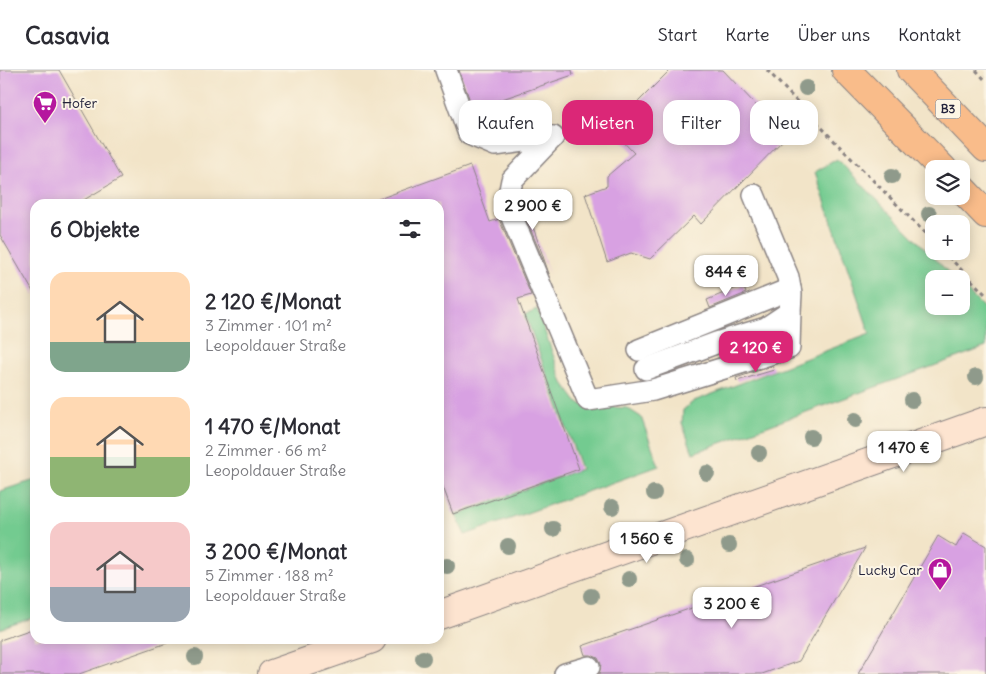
<!DOCTYPE html>
<html lang="de">
<head>
<meta charset="utf-8">
<style>
  body { margin:0; font-family:Delius,sans-serif; background:#f2f2f3; color:#2b2b33; height:100vh; display:flex; flex-direction:column; font-size:19px; white-space:nowrap }
  * { box-sizing:border-box; margin:0 }
  p { font-size:16px; color:#7c7c81 }
  .icon { flex:none; width:28px; height:28px; fill:none; stroke:currentColor; stroke-width:2; stroke-linecap:round; stroke-linejoin:round }
  .map { position:relative; flex:1; overflow:hidden }
  .side { position:absolute; left:30px; top:129px; width:414px; height:445px; display:flex; flex-direction:column; background:#fff; border-radius:15px; box-shadow:0 2px 12px #0003 }
  .side>* { flex:none }
  .guide { position:absolute; left:459px; top:30px; width:451px; height:45px; display:flex; gap:10px }
  .controls { position:absolute; left:925px; top:90px; display:grid; gap:10px }
  .controls a { display:grid; place-items:center; width:45px; height:45px; border-radius:10px; background:#fff; box-shadow:0 2px 12px #0003; font-size:25px }
  .price { position:absolute; translate:-50% -42px; padding:0 11px; border-radius:10px; background:#fff; color:#222; font-size:16px; line-height:32px; filter:drop-shadow(0 1px 2px #0008) }
  .price::after { content:''; position:absolute; left:50%; top:30px; width:15px; height:11px; margin-left:-8px; background:inherit; clip-path:polygon(0 0,100% 0,50% 100%) }
  .price.on { background:#db2777; color:#fff }
  ul { padding:0; list-style:none }
  li { display:flex; align-items:center; gap:15px; height:125px; padding:0 20px }
  li span { display:grid; place-items:center; flex:none; width:140px; height:100px; border-radius:15px; color:#555 }
  li>.icon { margin-inline-start:auto }
  span .icon { width:60px; height:60px; fill:#fffc; stroke-width:1 }
  li b { font-size:21px }
  h2 { display:flex; justify-content:space-between; align-items:center; height:60px; padding:0 20px; font-size:21px }
  .pill { padding:0 18px; border-radius:15px; background:#fff; box-shadow:0 2px 12px #0003; font-size:18px; line-height:45px }
  .pill.on { background:#db2777; color:#fff }
  header { display:flex; align-items:center; gap:30px; box-sizing:border-box; height:70px; padding:0 25px; background:#fff; border-bottom:1px solid #e1e1e2 }
  header strong { font-size:24px }
  nav { display:flex; gap:28px; margin-inline-start:auto; font-size:18px }
  .map>svg:first-child { display:block }
  .green { fill:#73cb90; stroke:#4a7666 }
  .building { fill:#d8a1e2 }
  .lines { fill:none; stroke-linecap:round; stroke-linejoin:round }
  .service-casing { stroke:#8a8382; stroke-width:24 }
  .secondary-casing { stroke:#8a8382; stroke-width:30 }
  .primary-casing { stroke:#8a8382; stroke-width:30 }
  .path { stroke:#8a8382; stroke-width:3; stroke-dasharray:4 4; stroke-linecap:butt }
  .service { stroke:#fff; stroke-width:21 }
  .secondary { stroke:#fde4d0; stroke-width:28 }
  .primary { stroke:#f9bc8a; stroke-width:28 }
  .tree { fill:#8f9a8b }
  .labels { text-anchor:middle; stroke-width:4; stroke-linejoin:round; paint-order:stroke }
  .shield { fill:#fcf5e5; stroke:#63616e; stroke-width:1 }
  .shield-label { font-size:12px; font-weight:bold; fill:#22223b }
  .poi-label { font-size:14px; fill:#22223b; stroke:#fcf5e5; text-anchor:start }
</style>
</head>
<body>
<header>
<strong>Casavia</strong>
<nav><a>Start</a><a>Karte</a><a>Über uns</a><a>Kontakt</a></nav>
</header>
<div class="map">
<svg width="986" height="604" viewBox="0 0 986 604">
  <rect width="100%" height="100%" fill="#fcf5e5"/>
  <filter id="ink" filterUnits="userSpaceOnUse"><feTurbulence type="fractalNoise" baseFrequency=".02" numOctaves="2"/><feDisplacementMap in="SourceGraphic" scale="10" xChannelSelector="R" yChannelSelector="G"/><feConvolveMatrix kernelMatrix="1 2 1 2 8 2 1 2 1" color-interpolation-filters="sRGB"/></filter>
  <filter id="wash" filterUnits="userSpaceOnUse"><feTurbulence type="fractalNoise" baseFrequency=".0096" numOctaves="4" result="noise"/><feDisplacementMap in="SourceGraphic" scale="20" xChannelSelector="R" yChannelSelector="G"/><feGaussianBlur stdDeviation="1.12" result="paint"/><feColorMatrix in="noise" values="0 0 0 0 0 0 0 0 0 0 0 0 0 0 0 0 0 1.4 0 .05"/><feComposite in="paint" operator="in"/></filter>
  <g filter="url(#wash)">
    <rect width="100%" height="100%" fill="#f2e4c8"/>
    <g class="green">
      <path d="M 837,89 L 955,209 L 934,209 L 934,236 L 961,236 L 961,215 L 986,240 L 986,277 L 693,383 L 682,353 L 683,340 L 694,331 L 870,264 L 815,102 Z"/>
      <path d="M 537,239 L 563,313 L 577,332 L 595,341 L 610,337 L 627,338 L 641,347 L 659,396 L 465,465 L 456,445 L 581,399 L 525,244 Z"/>
      <path d="M 35,410 L 35,547 L 0,559 L 0,421 Z"/>
    </g>
    <g id="blocks">
      <g class="building">
        <path d="M 0,0 L 59,0 L 121,108 L 77,134 L 35,134 L 35,225 L 0,165 Z"/>
        <path d="M 459,0 L 572,0 L 573,5 L 473,39 Z"/>
        <path d="M 670,0 L 723,0 L 786,67 L 701,154 L 694,146 L 650,189 L 631,183 L 607,192 L 585,124 L 607,116 L 607,106 L 634,83 L 611,59 Z"/>
        <path d="M 470,96 L 490,152 L 499,149 L 531,225 L 518,229 L 579,399 L 453,444 L 439,406 L 439,134 L 376,134 L 376,130 Z"/>
        <path d="M 527,139 L 549,204 L 523,141 Z"/>
        <path d="M 743,215 L 746,223 L 710,238 L 707,230 Z"/>
        <path d="M 772,296 L 774,300 L 737,311 L 736,308 Z"/>
        <path d="M 964,463 L 986,476 L 986,604 L 858,604 L 938,466 L 956,477 Z"/>
        <path d="M 865,478 L 799,591 L 762,604 L 599,604 L 601,594 L 598,588 L 591,585 L 585,585 L 582,576 Z"/>
        <path d="M 35,558 L 35,569 L 167,569 L 167,573 L 79,604 L 0,604 L 0,570 Z"/>
      </g>
    </g>
  </g>
  <g filter="url(#ink)">
    <use href="#blocks" fill-opacity="0" stroke="#8a8382" stroke-width="1"/>
    <g class="lines">
      <defs>
        <g id="service">
          <path d="M 446,0 L 469,64 L 495,75 L 553,67"/>
          <path d="M 553,67 L 512,110 L 507,135 L 588,330 L 653,320 L 789,278 L 790,242"/>
          <path d="M 639,280 L 790,219"/>
          <path d="M 646,299 L 716,273 L 766,258 L 790,242 L 791,224 L 788,207 L 754,125"/>
          <path d="M 565,604 L 589,597"/>
        </g>
        <g id="secondary">
          <path d="M 439,545 L 986,351"/>
          <path d="M 272,604 L 372,569"/>
        </g>
        <g id="primary">
          <path d="M 846,0 L 943,99"/>
          <path d="M 911,0 L 986,78"/>
          <path d="M 961,118 L 986,144"/>
        </g>
      </defs>
      <use href="#service" class="service-casing"/>
      <use href="#secondary" class="secondary-casing"/>
      <use href="#primary" class="primary-casing"/>
      <g class="path">
        <path d="M 767,0 L 843,80 L 934,172"/>
        <path d="M 976,0 L 986,11"/>
        <path d="M 943,181 L 986,225"/>
      </g>
      <use href="#service" class="service"/>
      <use href="#secondary" class="secondary"/>
      <use href="#primary" class="primary"/>
    </g>
    <g class="tree">
      <circle cx="806" cy="18" r="8"/>
      <circle cx="892" cy="106" r="8"/>
      <circle cx="929" cy="144" r="8"/>
      <circle cx="976" cy="307" r="8"/>
      <circle cx="912" cy="330" r="8"/>
      <circle cx="855" cy="350" r="8"/>
      <circle cx="811" cy="367" r="8"/>
      <circle cx="759" cy="383" r="8"/>
      <circle cx="707" cy="403" r="8"/>
      <circle cx="654" cy="423" r="8"/>
      <circle cx="612" cy="437" r="8"/>
      <circle cx="553" cy="459" r="8"/>
      <circle cx="729" cy="475" r="8"/>
      <circle cx="508" cy="476" r="8"/>
      <circle cx="687" cy="490" r="8"/>
      <circle cx="447" cy="496" r="8"/>
      <circle cx="629" cy="509" r="8"/>
      <circle cx="591" cy="526" r="8"/>
      <circle cx="195" cy="587" r="8"/>
      <circle cx="423" cy="588" r="8"/>
    </g>
  </g>
  <defs>
    <symbol id="supermarket-pin" viewBox="-11 -11 22 30"><path d="M0 17L-7.5 6A9.5 9.5 0 1 1 7.5 6Z" fill="#b5179e" stroke="#fcf5e5"/><path d="M-6-5.5h2.5l.6 2H6L4.5 2H-2.5L-4.4-4H-6ZM-1.5 3.2a1.3 1.3 0 1 0 .1 0ZM3 3.2a1.3 1.3 0 1 0 .1 0Z" fill="#fff"/></symbol>
    <symbol id="shop-pin" viewBox="-11 -11 22 30"><path d="M0 17L-7.5 6A9.5 9.5 0 1 1 7.5 6Z" fill="#b5179e" stroke="#fcf5e5"/><path d="M-5-2.5h2.3a2.7 3.5 0 0 1 5.4 0H5L5.5 6h-11ZM-1.5-2.5h3a1.5 2.3 0 0 0-3 0Z" fill="#fff"/></symbol>
  </defs>
  <g fill-rule="evenodd">
    <use href="#supermarket-pin" x="31" y="19" width="28" height="38"/>
    <use href="#shop-pin" x="926" y="486" width="28" height="38"/>
  </g>
  <g class="labels">
    <rect class="shield" x="935.5" y="29.5" width="25" height="19" rx="4"/>
    <g class="shield-label">
      <text x="948" y="43">B3</text>
    </g>
    <g class="poi-label">
      <text x="62" y="38">Hofer</text>
      <text x="922" y="505" text-anchor="end">Lucky Car</text>
    </g>
  </g>
</svg>
<div class="controls">
<a><svg class="icon" aria-label="layers" viewBox="0 0 24 24"><path d="M12 4l9 5-9 5-9-5zM3 14l9 5 9-5"/></svg></a>
<a>+</a>
<a>−</a>
</div>
<b class="price" style="left:533px;top:161px">2 900 €</b>
<b class="price" style="left:726px;top:227px">844 €</b>
<b class="price on" style="left:756px;top:303px">2 120 €</b>
<b class="price" style="left:904px;top:403px">1 470 €</b>
<b class="price" style="left:647px;top:494px">1 560 €</b>
<b class="price" style="left:732px;top:559px">3 200 €</b>
<div class="guide">
<a class="pill">Kaufen</a>
<a class="pill on">Mieten</a>
<a class="pill">Filter</a>
<a class="pill">Neu</a>
</div>
<section class="side">
<h2>6 Objekte<svg class="icon" aria-label="filters" viewBox="0 0 24 24"><path d="M4 7h16M4 17h16"/><circle cx="9" cy="7" r="2"/><circle cx="15" cy="17" r="2"/></svg></h2>
<ul>
<li><span style="background:linear-gradient(#ffd9b3 70%,#7fa58c 0)"><svg class="icon" aria-label="home" viewBox="0 0 24 24"><path d="M3 11l9-7 9 7M6 9v11h12V9"/></svg></span><div><b>2 120 €/Monat</b><p>3 Zimmer · 101 m²</p><p>Leopoldauer Straße</p></div></li>
<li><span style="background:linear-gradient(#ffd9b3 60%,#8fb573 0)"><svg class="icon" aria-label="home" viewBox="0 0 24 24"><path d="M3 11l9-7 9 7M6 9v11h12V9"/></svg></span><div><b>1 470 €/Monat</b><p>2 Zimmer · 66 m²</p><p>Leopoldauer Straße</p></div></li>
<li><span style="background:linear-gradient(#f6c9c9 65%,#9aa5b1 0)"><svg class="icon" aria-label="home" viewBox="0 0 24 24"><path d="M3 11l9-7 9 7M6 9v11h12V9"/></svg></span><div><b>3 200 €/Monat</b><p>5 Zimmer · 188 m²</p><p>Leopoldauer Straße</p></div></li>
</ul>
</section>
</div>
</body>
</html>
